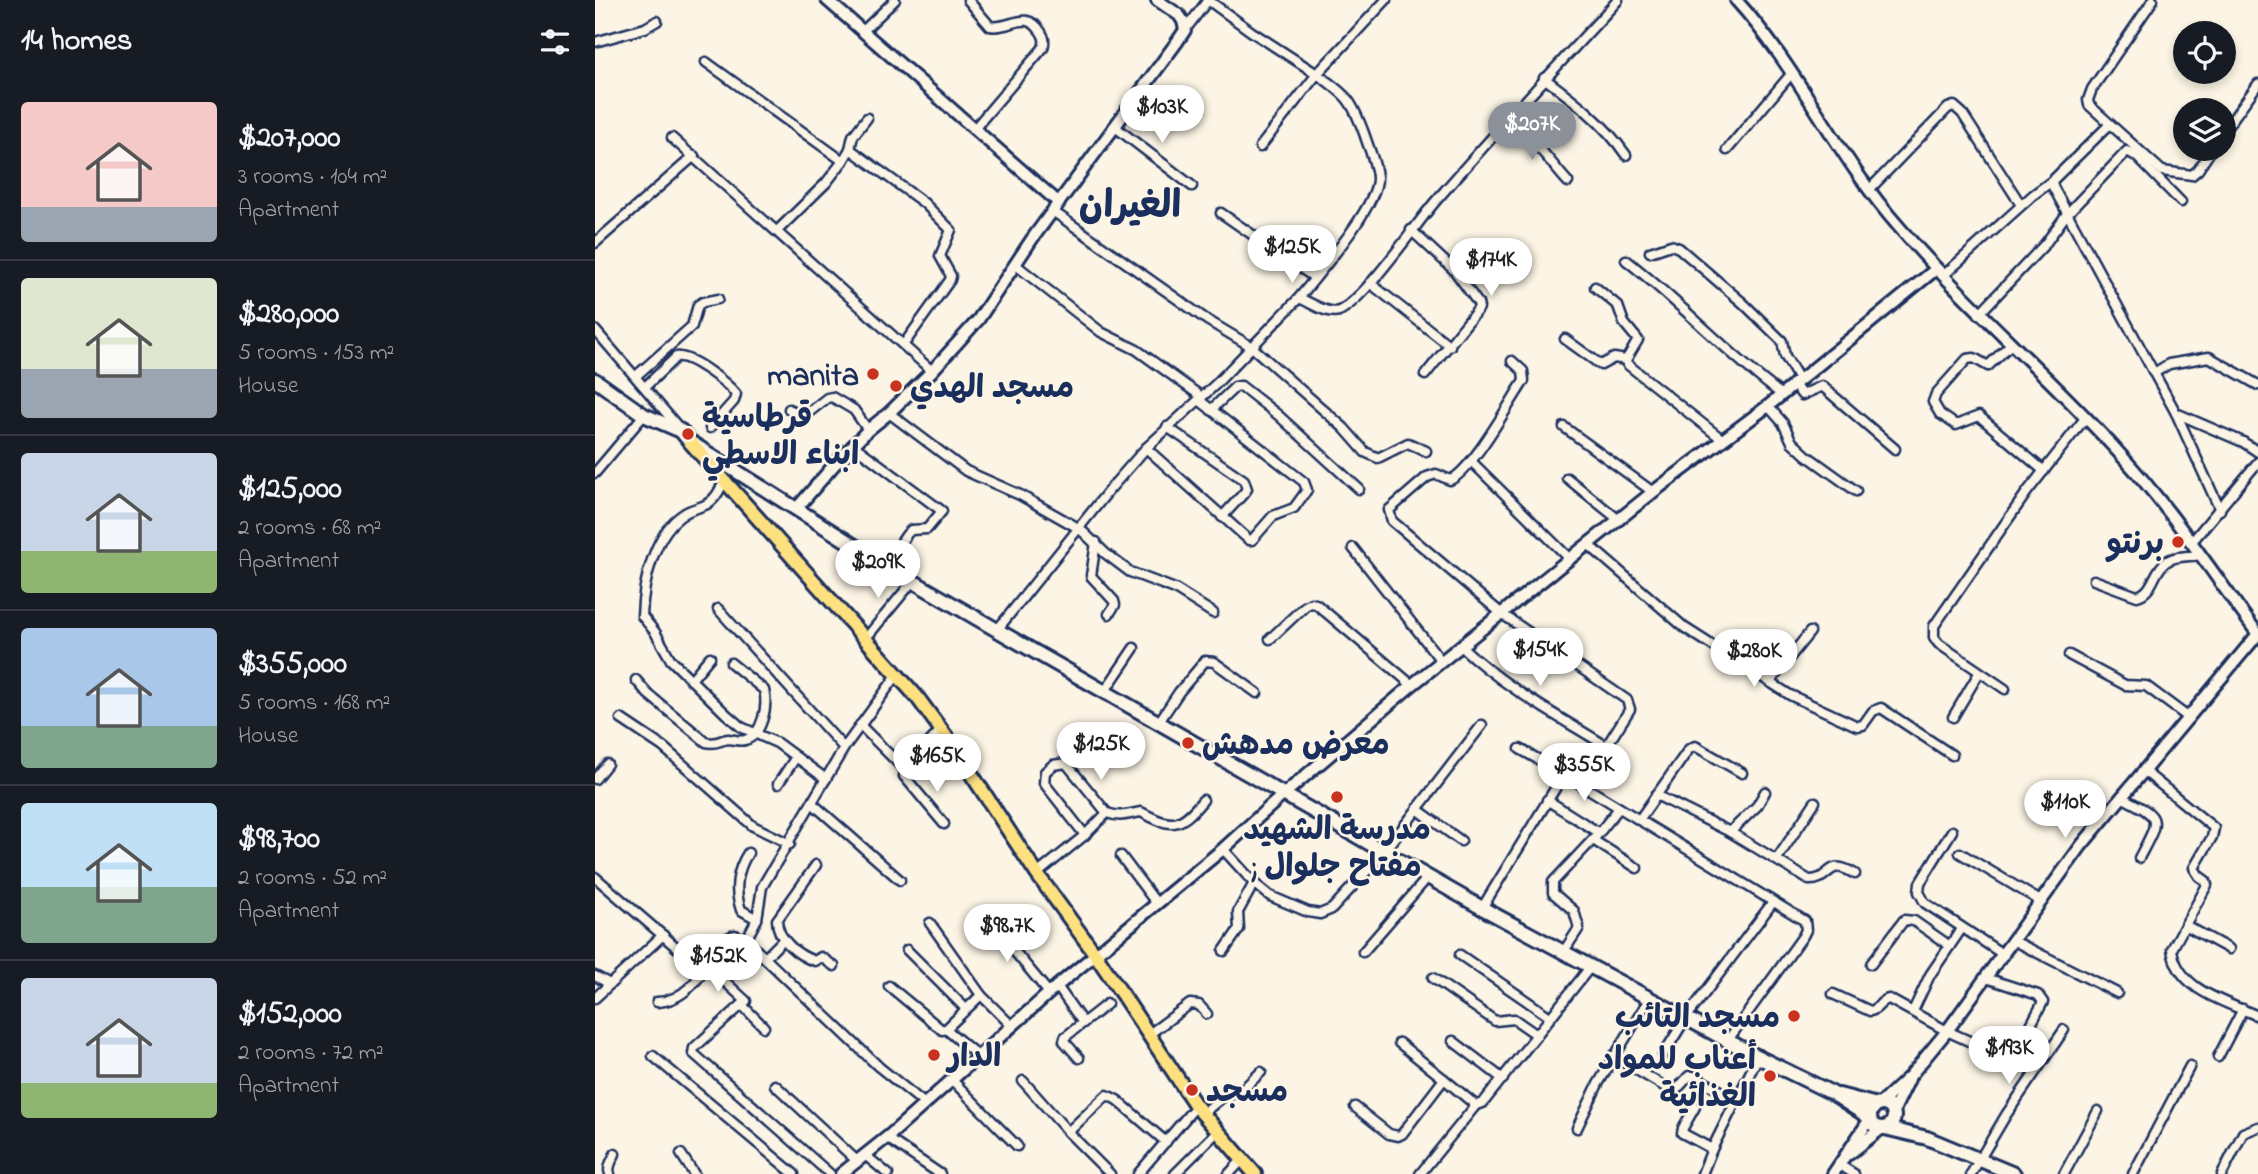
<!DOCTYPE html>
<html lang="en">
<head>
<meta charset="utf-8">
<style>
  body { margin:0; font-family:"Indie Flower","Playpen Sans Arabic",sans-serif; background:#20242c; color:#f1f3f6; height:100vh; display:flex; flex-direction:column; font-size:26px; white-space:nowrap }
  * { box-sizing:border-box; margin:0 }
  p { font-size:23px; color:#9ea1a6 }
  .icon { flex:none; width:38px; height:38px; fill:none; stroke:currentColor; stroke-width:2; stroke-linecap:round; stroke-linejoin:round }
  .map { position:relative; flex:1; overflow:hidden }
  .details { display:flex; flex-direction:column; background:#171b24; width:595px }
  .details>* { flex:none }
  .tools { position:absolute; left:1578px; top:21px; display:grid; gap:14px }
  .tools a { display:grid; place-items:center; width:63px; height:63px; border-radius:50%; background:#171b24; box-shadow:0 4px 10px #0003; font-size:35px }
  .price { position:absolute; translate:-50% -60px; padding:0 16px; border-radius:24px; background:#fff; color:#222; font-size:23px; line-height:46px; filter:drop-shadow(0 2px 4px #0008) }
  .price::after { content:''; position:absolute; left:50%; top:42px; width:21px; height:16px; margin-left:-10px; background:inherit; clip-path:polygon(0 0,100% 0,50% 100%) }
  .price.current { background:#8c9099; color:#fff }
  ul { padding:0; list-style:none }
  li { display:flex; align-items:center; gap:21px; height:175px; padding:0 21px }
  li+li { border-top:2px solid #363941 }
  li span { display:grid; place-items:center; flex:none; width:196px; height:140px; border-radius:7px; color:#555 }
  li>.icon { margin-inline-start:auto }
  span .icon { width:84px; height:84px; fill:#fffc; stroke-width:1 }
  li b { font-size:30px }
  h2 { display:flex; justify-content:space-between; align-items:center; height:84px; padding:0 21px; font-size:30px }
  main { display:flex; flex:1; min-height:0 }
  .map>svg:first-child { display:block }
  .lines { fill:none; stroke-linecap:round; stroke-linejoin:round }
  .minor-casing { stroke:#1b2f5e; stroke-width:13 }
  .tertiary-casing { stroke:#1b2f5e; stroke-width:16 }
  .secondary-casing { stroke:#1b2f5e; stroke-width:18 }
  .primary-casing { stroke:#1b2f5e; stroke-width:18 }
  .minor { stroke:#fcf5e5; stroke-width:8 }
  .tertiary { stroke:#fcf5e5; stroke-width:10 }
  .secondary { stroke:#fcf5e5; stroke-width:12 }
  .primary { stroke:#fde080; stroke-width:12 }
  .poi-dot { fill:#c8321e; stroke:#fcf5e5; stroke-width:2.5 }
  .labels { text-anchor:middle; stroke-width:5; stroke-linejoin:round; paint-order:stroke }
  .poi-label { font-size:32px; font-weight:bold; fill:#1b2f5e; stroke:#fcf5e5; text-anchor:start }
  .district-label { font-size:38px; font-weight:bold; fill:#1b2f5e; stroke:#fcf5e5 }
</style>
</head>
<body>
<main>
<section class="details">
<h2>14 homes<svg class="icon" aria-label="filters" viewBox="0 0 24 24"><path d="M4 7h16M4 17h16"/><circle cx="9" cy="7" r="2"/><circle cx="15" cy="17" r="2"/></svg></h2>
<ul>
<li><span style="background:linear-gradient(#f6c9c9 75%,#9aa5b1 0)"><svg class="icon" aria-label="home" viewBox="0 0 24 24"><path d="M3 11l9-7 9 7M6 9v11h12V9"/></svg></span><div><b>$207,000</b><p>3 rooms · 104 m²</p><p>Apartment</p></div></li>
<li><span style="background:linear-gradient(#dfe7d0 65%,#9aa5b1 0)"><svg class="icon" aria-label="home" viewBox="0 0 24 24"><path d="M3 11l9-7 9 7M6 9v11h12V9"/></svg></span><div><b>$280,000</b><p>5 rooms · 153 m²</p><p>House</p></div></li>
<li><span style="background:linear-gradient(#c9d6e8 70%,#8fb573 0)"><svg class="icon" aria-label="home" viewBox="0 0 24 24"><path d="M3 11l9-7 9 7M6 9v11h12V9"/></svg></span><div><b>$125,000</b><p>2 rooms · 68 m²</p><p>Apartment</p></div></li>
<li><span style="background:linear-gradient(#a9c7e8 70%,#7fa58c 0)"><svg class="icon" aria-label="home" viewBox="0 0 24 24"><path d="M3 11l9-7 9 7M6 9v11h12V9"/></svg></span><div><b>$355,000</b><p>5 rooms · 168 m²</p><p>House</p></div></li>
<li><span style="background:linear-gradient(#bfe0f5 60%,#7fa58c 0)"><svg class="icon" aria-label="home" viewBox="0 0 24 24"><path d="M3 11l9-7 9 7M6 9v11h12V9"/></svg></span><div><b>$98,700</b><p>2 rooms · 52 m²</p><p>Apartment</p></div></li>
<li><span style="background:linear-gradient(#c9d6e8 75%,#8fb573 0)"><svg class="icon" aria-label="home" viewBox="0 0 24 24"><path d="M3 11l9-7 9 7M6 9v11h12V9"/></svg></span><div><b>$152,000</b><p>2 rooms · 72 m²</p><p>Apartment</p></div></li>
</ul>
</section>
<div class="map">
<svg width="1663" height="1174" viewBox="0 0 1663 1174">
  <rect width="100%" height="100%" fill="#fcf5e5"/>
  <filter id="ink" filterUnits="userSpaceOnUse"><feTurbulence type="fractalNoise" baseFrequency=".0143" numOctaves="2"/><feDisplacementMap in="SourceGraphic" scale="14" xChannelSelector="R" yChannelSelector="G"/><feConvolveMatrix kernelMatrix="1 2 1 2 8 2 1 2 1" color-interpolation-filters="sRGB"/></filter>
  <g filter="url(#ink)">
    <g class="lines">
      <defs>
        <g id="minor">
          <path d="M 373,0 L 395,26 C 416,30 430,8 446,32 C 450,38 450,42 448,48 L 380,128"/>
          <path d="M 613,0 L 657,32 L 722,74 L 791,0"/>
          <path d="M 1558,0 L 1497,89 L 1493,100 L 1494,105 L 1567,171 L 1597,175 L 1603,170 L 1617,149"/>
          <path d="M 590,30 L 613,0"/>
          <path d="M 267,32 L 300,0"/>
          <path d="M 0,42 L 50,28 L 62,21"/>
          <path d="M 111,62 L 248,161 L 231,183 L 182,231"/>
          <path d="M 949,78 C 980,101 1009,123 1031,155"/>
          <path d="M 1515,124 L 1457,181 L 1458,187 L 1559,373"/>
          <path d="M 908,125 C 938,132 954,162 973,182"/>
          <path d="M 519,126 L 597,186"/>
          <path d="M 1629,131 L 1663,84"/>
          <path d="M 77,138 L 337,371"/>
          <path d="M 665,147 L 722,74 C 753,96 757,100 770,136 C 774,149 781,163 782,177 C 784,205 723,274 704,298"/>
          <path d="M 255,149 L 329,203 L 356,230 L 345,256 L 356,276 L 355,280 L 309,344"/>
          <path d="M 1132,150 L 1197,73"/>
          <path d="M 248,161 L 255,149 L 258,136 L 272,118"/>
          <path d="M 1274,190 L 1353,108 L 1359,106 L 1367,113 L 1426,205"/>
          <path d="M 459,212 L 612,320 L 657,347 L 749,428 L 770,452 L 783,458 L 813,443 L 831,451"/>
          <path d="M 626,213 L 720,278"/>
          <path d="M 816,230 L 859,270 L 883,303 L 884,308 L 830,375"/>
          <path d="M 0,243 L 99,156"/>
          <path d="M 1055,252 L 1076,245 L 1084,248 L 1148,303 L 1187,341 L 1190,356 L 1204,379"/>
          <path d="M 1031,260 C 1085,302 1131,353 1186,394"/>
          <path d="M 421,265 L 506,332 L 542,350 L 607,397"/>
          <path d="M 1348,276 L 1438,195 L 1457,181"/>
          <path d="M 775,283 L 855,346"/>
          <path d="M 1000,287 L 1023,306 L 1029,323 L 1043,340 L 1031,360 L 1032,364 L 1128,440"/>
          <path d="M 1384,314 L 1450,244 L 1471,215 L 1532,151 L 1541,156 L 1586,202"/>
          <path d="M 0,330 L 85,429"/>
          <path d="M 970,339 L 1006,365 L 1019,358 L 1031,360"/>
          <path d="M 1415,345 L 1393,366 L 1379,358 L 1372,359 L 1341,394 L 1338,402 L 1345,414 L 1361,425 L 1384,416 L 1449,471"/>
          <path d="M 917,361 L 928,371 L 929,381 C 914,403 877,471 855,480 L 841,474 L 832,477 L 794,510 L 797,521 L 907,614 L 1032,700 L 1035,709 L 987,785"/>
          <path d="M 41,376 L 97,326 L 103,305 L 108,302 L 123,299"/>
          <path d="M 1198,383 L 1207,395 L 1227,386 L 1300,449"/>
          <path d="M 50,387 L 81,357 C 95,354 132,383 141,394 L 139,401 L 115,428"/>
          <path d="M 1173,406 L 1188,423 L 1197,442 L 1211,455 L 1261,491"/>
          <path d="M 194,409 L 209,416 L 232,398 L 237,397 L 259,410 L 273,430"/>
          <path d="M 616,410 L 640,387 L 646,386 L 683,415 L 764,489"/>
          <path d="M 294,413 L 371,471 L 425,495 L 485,529 L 511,554 L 535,572 L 580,589 L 618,613"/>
          <path d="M 1581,413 L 1648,442 L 1663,452"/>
          <path d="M 572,427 L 649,480 L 652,489 L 649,493 L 627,517"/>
          <path d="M 969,427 L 1058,492"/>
          <path d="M 258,445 L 347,511 L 332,529 L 316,530 L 312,534 L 290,565"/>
          <path d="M 551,448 L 654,540 L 657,540 L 678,516 L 699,508 L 712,490 L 709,482 L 604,400"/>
          <path d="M 876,461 L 975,559"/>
          <path d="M 0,473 L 49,415"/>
          <path d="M 972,478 L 1024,520"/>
          <path d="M 130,479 C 125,489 121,500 110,505 C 104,508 96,509 90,513 C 59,532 48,582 47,616 L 60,632 L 76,660 L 130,713 L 146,727 L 182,743 L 231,779"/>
          <path d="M 1625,510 L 1581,413 L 1559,373 L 1574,364 L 1614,357 L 1663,385"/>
          <path d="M 501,542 L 496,576 L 519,601 L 520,605 L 514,614"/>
          <path d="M 1596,543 L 1663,462"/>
          <path d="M 994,545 L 1090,628 L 1195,695 L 1262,726 L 1268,725 L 1278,711 L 1286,708 L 1357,755"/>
          <path d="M 758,548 L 847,662"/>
          <path d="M 1499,580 L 1542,596 C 1559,592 1558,571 1571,562 C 1579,555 1595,557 1605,555"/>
          <path d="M 123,609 L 249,748"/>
          <path d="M 402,630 L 515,489 L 551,448 L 621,384 L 704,298 C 715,302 732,315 744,311 C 769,300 819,227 839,203 C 899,133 961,68 1023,0"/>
          <path d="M 271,638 L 318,581"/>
          <path d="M 675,639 L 710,606 L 716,603 L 721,604 L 817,685"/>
          <path d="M 866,646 C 909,687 961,715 1011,746"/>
          <path d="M 1474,655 L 1530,685 L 1551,686 L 1594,718"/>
          <path d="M 41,680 L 53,694 L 111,742 C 121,745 124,740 133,739 C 139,739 144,742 150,740 C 168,735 173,705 169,690 L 136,663"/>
          <path d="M 96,680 L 115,657"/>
          <path d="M 1175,682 L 1215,632"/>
          <path d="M 1410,689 L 1344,644 L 1339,638 L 1339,626 L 1432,492 L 1491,417"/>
          <path d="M 510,691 L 539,648"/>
          <path d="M 1358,717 L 1384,673"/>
          <path d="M 26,719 L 68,747 L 158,826 L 195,844"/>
          <path d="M 564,722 L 584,692 L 610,661 L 619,662 L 662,693"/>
          <path d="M 265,725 L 310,770"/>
          <path d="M 346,730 L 313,765 L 309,776 L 349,824"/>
          <path d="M 1549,771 L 1619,828 L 1617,837 L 1599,868 L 1604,876 L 1611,881 L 1612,885 L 1577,949 C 1582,990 1631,1002 1663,1016"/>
          <path d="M 969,774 L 1210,921 L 1211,930 L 1208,936 L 1133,1040"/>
          <path d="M 0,779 L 12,764"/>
          <path d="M 183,784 L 201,757"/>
          <path d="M 1061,795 L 1135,832 L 1214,880 C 1237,881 1231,856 1260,874"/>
          <path d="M 1526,797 C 1568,818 1565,818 1544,858"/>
          <path d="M 952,800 L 1004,833"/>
          <path d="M 217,803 L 305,880"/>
          <path d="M 822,809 L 866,841"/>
          <path d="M 1044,820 L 1094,749 L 1100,746 L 1147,773"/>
          <path d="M 1357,831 L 1325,883 L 1324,892 L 1330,903 L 1409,955"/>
          <path d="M 1135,832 L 1162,806 L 1170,792"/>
          <path d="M 490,835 L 449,783 L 450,772 L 458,765 L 471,763 L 512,813"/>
          <path d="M 998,840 L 1042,868"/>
          <path d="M 628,849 L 659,883 L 675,896 L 713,912 L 725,914 L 737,909 L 790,851 L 887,725"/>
          <path d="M 153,853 C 141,872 139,890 146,910 L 162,919"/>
          <path d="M 1365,853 L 1447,902"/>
          <path d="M 526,856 L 562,904"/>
          <path d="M 1182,859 L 1220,802"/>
          <path d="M 221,865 L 182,920 C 182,939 203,956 220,961 L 226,957 L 239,966"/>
          <path d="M 442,874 L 490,835 L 512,813 C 525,818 533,814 546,812 C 577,828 584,829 608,800"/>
          <path d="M 0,877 L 109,971"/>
          <path d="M 887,908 L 969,774 L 925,749"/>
          <path d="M 391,917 L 454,993"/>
          <path d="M 335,923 L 386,995 L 417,1026"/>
          <path d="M 1590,925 L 1634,949"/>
          <path d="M 151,940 L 162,919 L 167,887 L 249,748 L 302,675"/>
          <path d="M 1419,941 L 1522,993"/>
          <path d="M 312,950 L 371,1009"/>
          <path d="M 629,951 L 644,929 L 643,912 L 659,883"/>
          <path d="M 969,951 L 984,928 L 979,911 L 958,893 L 958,882 L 1004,833 L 1024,808"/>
          <path d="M 768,952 L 833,877"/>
          <path d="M 865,955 L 955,1017"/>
          <path d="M 170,958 L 189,939"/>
          <path d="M 1276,964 L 1309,920 L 1319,921 L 1355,946"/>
          <path d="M 113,966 L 151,1001 L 99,1048 L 98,1053 L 235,1174"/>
          <path d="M 0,976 L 15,984"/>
          <path d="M 838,978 L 900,1021 L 919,1019 L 942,1035"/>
          <path d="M 294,986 L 347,1030 L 351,1029 L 386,995"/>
          <path d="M 462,986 L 488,1023"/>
          <path d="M 1238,994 L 1275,1011 C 1283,1011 1285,1000 1294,999 L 1352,1031 L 1409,1057 L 1415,1057 L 1430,1036 L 1448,1002 L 1443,995 L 1391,978"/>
          <path d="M 0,998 L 68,935"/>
          <path d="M 62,1002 C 107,1000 119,938 140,935 L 151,940 L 284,1067 L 330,1104"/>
          <path d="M 147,1005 L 169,1027"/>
          <path d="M 1318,1011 L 1335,975 L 1367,928"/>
          <path d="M 351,1029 L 383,1056"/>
          <path d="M 553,1035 L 595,1004 L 604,1005 L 612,1014"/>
          <path d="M 858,1041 L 908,1079"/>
          <path d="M 804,1043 L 849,1079"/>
          <path d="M 1068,1055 L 1091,1018 L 1178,902"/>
          <path d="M 58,1056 L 199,1174"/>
          <path d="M 1018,1056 L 1077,1091 L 1081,1090 L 1094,1076 L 1098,1076 L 1141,1099"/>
          <path d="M 1623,1057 L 1648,1009"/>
          <path d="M 484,1058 L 469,1041 L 470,1037 L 512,1004"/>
          <path d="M 357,1080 L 422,1146"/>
          <path d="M 428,1081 L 473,1132 L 515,1174"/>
          <path d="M 180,1085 L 262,1161"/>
          <path d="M 760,1107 L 794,1134 L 803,1136 L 807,1134 L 849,1079 L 878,1103 L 881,1105 L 888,1103 L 996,966"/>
          <path d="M 1100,1107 L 1088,1128 L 1087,1133 L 1117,1149"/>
          <path d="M 607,1114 L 629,1096 L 645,1092 L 666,1072"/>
          <path d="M 982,1128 L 1003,1084 L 1054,999"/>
          <path d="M 473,1132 L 512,1095 L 522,1100 L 571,1142"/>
          <path d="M 292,1138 L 345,1174"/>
          <path d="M 86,1154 L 99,1174"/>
          <path d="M 270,1155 L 293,1174"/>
          <path d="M 1245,1165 L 1259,1174"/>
          <path d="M 15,1174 C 12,1167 17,1161 20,1154"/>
          <path d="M 543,1174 L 601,1106"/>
          <path d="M 580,1174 L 622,1132"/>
          <path d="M 634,1174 L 647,1160"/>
          <path d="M 825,1174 L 881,1105"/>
          <path d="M 1107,1174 L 1117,1149 L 1163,1057"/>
          <path d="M 1376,1174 L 1411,1115 L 1469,1030"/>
          <path d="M 1469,1174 L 1503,1111"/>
          <path d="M 1538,1174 L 1595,1066"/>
          <path d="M 1627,1174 L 1648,1133 L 1663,1127"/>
        </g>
        <g id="tertiary">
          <path d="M 232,0 L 464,203"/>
          <path d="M 1141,0 C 1204,69 1242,157 1304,227 C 1373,307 1454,375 1525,454 C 1576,509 1618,574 1663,634"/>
          <path d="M 202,508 L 239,465 L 273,430 L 294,413 L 337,371 L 383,320 L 437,239 L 582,42 L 590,30 L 588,21 L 584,15 L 562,0"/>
          <path d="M 1285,1104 L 1315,1076 L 1352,1031 L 1486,846 L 1663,634"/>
          <path d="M 1298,1112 L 1314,1079"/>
          <path d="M 1254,1154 L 1287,1128"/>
          <path d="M 246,1174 L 295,1135 L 462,986 L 628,849 L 689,794 L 817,685 L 1058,492 L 1173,406 L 1341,269"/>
          <path d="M 1238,1174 L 1275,1119"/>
        </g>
        <g id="secondary">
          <path d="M 0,380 L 49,415 L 86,431 L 95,442 L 290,565 L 402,630 L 887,908 L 1163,1057 L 1237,1093 L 1275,1118"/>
          <path d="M 1244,1095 L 1282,1105"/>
          <circle cx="1287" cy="1116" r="12"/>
          <path d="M 1290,1128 L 1332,1138 L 1419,1174"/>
        </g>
        <path id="primary" d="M 95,442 L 322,697 L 358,746 L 442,874 L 501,955 L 601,1106 L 660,1174"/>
      </defs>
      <use href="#minor" class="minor-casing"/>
      <use href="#tertiary" class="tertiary-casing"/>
      <use href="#secondary" class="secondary-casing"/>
      <use href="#primary" class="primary-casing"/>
      <use href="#minor" class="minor"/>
      <use href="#tertiary" class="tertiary"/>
      <use href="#secondary" class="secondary"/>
      <use href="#primary" class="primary"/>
    </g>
  </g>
  <g class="poi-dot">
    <circle cx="278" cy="374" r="7"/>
    <circle cx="301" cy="386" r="7"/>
    <circle cx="93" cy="434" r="7"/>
    <circle cx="1583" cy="542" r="7"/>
    <circle cx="593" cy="743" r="7"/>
    <circle cx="742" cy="797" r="7"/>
    <circle cx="1199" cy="1016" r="7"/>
    <circle cx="339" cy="1055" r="7"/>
    <circle cx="1175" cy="1076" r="7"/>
    <circle cx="597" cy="1090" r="7"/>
  </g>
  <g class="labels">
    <g class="poi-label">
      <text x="264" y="385" text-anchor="end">manita</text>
      <text x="315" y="397">مسجد الهدي</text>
      <text x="107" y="427">قرطاسية<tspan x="107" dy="37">ابناء الاسطي</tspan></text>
      <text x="1569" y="553" text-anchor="end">برنتو</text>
      <text x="607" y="754">معرض مدهش</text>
      <text x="742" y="839" text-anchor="middle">مدرسة الشهيد<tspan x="742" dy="37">; مفتاح جلوال</tspan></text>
      <text x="1185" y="1027" text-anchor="end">مسجد التائب</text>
      <text x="353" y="1066">الدار</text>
      <text x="1161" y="1069" text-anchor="end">أعناب للمواد<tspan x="1161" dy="37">الغذائية</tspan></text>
      <text x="611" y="1101">مسجد</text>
    </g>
    <g class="district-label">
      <text x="535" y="217">الغيران</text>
    </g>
  </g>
</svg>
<div class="tools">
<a><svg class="icon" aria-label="locate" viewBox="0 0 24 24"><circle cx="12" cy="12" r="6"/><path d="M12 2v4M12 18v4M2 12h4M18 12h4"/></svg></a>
<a><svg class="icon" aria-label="layers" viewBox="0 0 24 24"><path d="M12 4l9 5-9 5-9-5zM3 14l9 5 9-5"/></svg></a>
</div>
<b class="price" style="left:567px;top:145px">$103K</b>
<b class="price current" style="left:937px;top:162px">$207K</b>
<b class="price" style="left:697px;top:285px">$125K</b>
<b class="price" style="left:896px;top:298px">$174K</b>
<b class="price" style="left:283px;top:600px">$209K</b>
<b class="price" style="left:945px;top:688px">$154K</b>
<b class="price" style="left:1159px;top:689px">$280K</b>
<b class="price" style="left:506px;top:782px">$125K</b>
<b class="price" style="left:342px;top:794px">$165K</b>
<b class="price" style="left:989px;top:803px">$355K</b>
<b class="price" style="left:1470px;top:840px">$110K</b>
<b class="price" style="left:412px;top:964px">$98.7K</b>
<b class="price" style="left:123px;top:994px">$152K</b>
<b class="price" style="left:1414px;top:1086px">$193K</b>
</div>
</main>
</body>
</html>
